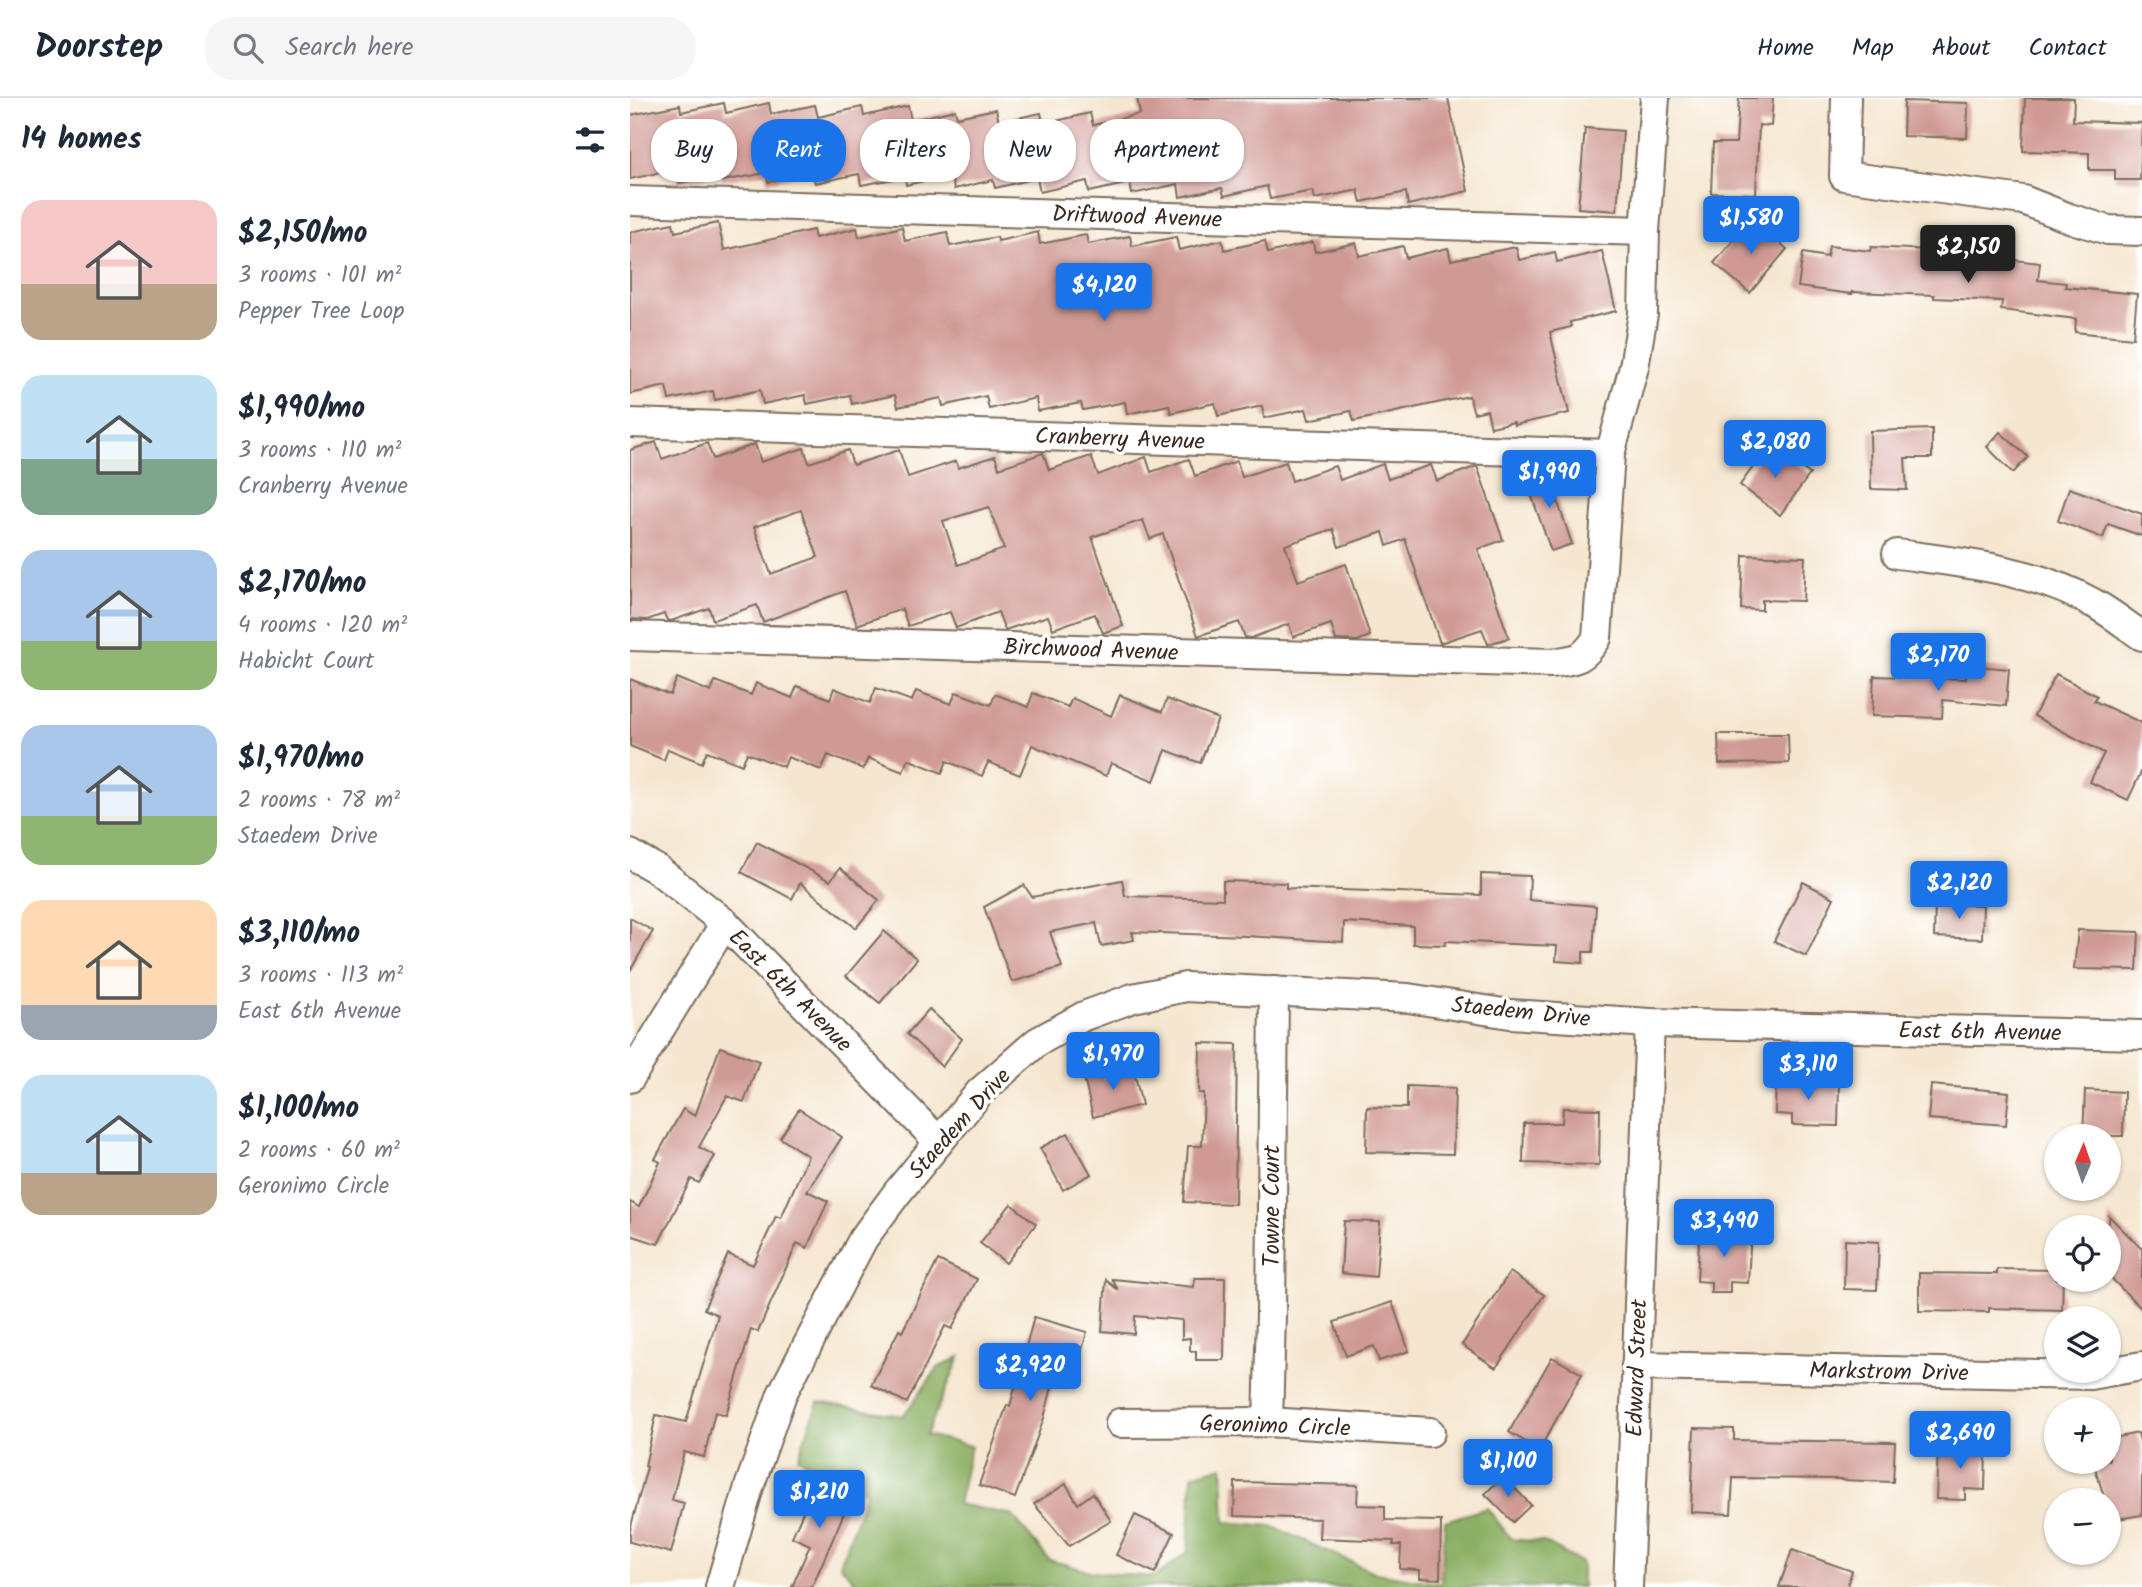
<!DOCTYPE html>
<html lang="en">
<head>
<meta charset="utf-8">
<style>
  body { margin:0; font-family:Kalam,sans-serif; background:#f6f6f7; color:#1f2937; height:100vh; display:flex; flex-direction:column; font-size:26px; white-space:nowrap }
  * { box-sizing:border-box; margin:0 }
  p { font-size:23px; color:#747a83 }
  .icon { flex:none; width:38px; height:38px; fill:none; stroke:currentColor; stroke-width:2; stroke-linecap:round; stroke-linejoin:round }
  .map { position:relative; flex:1; overflow:hidden }
  .details { display:flex; flex-direction:column; background:#fff; width:630px }
  .details>* { flex:none }
  .top-card { position:absolute; left:21px; top:21px; width:665px; height:63px; display:flex; gap:14px }
  .needle { width:46px; rotate:2deg }
  .tools { position:absolute; left:1414px; top:1026px; display:grid; gap:14px }
  .tools a { display:grid; place-items:center; width:77px; height:77px; border-radius:50%; background:#fff; box-shadow:0 2px 5px #0004; font-size:35px }
  .price { position:absolute; translate:-50% -60px; padding:0 16px; border-radius:7px; background:#1a73e8; color:#fff; font-size:23px; line-height:46px; filter:drop-shadow(0 2px 4px #0008) }
  .price::after { content:''; position:absolute; left:50%; top:42px; width:21px; height:16px; margin-left:-10px; background:inherit; clip-path:polygon(0 0,100% 0,50% 100%) }
  .price.on { background:#222; color:#fff }
  ul { padding:0; list-style:none }
  li { display:flex; align-items:center; gap:21px; height:175px; padding:0 21px }
  li span { display:grid; place-items:center; flex:none; width:196px; height:140px; border-radius:21px; color:#555 }
  li>.icon { margin-inline-start:auto }
  span .icon { width:84px; height:84px; fill:#fffc; stroke-width:1 }
  li b { font-size:30px }
  h2 { display:flex; justify-content:space-between; align-items:center; height:84px; padding:0 21px; font-size:30px }
  .chip { padding:0 24px; border-radius:28px; background:#fff; box-shadow:0 2px 5px #0004; font-size:24px; line-height:63px }
  .chip.on { background:#1a73e8; color:#fff }
  header { display:flex; align-items:center; gap:42px; box-sizing:border-box; height:98px; padding:0 35px; background:#fff; border-bottom:2px solid #e0e1e3 }
  header strong { font-size:33px }
  nav { display:flex; gap:38px; margin-inline-start:auto; font-size:24px }
  .search { width:490px; height:63px; background:#f6f6f7; display:flex; align-items:center; gap:18px; box-sizing:border-box; padding:0 24px; border-radius:28px; color:#747a83; font-size:26px }
  main { display:flex; flex:1; min-height:0 }
  .map>svg:first-child { display:block }
  .forest { fill:#8cb064; stroke:#646d41; stroke-width:2 }
  .building { fill:#d09a94; fill-rule:evenodd }
  .lines { fill:none; stroke-linecap:round; stroke-linejoin:round }
  .street-casing { stroke:#7c6c5c; stroke-width:32 }
  .street { stroke:#fff; stroke-width:28 }
  .labels { text-anchor:middle; stroke-width:7; stroke-linejoin:round; paint-order:stroke }
  .street-label { font-size:23px; fill:#3b2a1e; stroke:#fff }
</style>
</head>
<body>
<header>
<strong>Doorstep</strong>
<div class="search"><svg class="icon" aria-label="search" viewBox="0 0 24 24"><circle cx="10" cy="10" r="6"/><path d="M15 15l6 6"/></svg>Search here</div>
<nav><a>Home</a><a>Map</a><a>About</a><a>Contact</a></nav>
</header>
<main>
<section class="details">
<h2>14 homes<svg class="icon" aria-label="filters" viewBox="0 0 24 24"><path d="M4 7h16M4 17h16"/><circle cx="9" cy="7" r="2"/><circle cx="15" cy="17" r="2"/></svg></h2>
<ul>
<li><span style="background:linear-gradient(#f6c9c9 60%,#b9a48a 0)"><svg class="icon" aria-label="home" viewBox="0 0 24 24"><path d="M3 11l9-7 9 7M6 9v11h12V9"/></svg></span><div><b>$2,150/mo</b><p>3 rooms · 101 m²</p><p>Pepper Tree Loop</p></div></li>
<li><span style="background:linear-gradient(#bfe0f5 60%,#7fa58c 0)"><svg class="icon" aria-label="home" viewBox="0 0 24 24"><path d="M3 11l9-7 9 7M6 9v11h12V9"/></svg></span><div><b>$1,990/mo</b><p>3 rooms · 110 m²</p><p>Cranberry Avenue</p></div></li>
<li><span style="background:linear-gradient(#a9c7e8 65%,#8fb573 0)"><svg class="icon" aria-label="home" viewBox="0 0 24 24"><path d="M3 11l9-7 9 7M6 9v11h12V9"/></svg></span><div><b>$2,170/mo</b><p>4 rooms · 120 m²</p><p>Habicht Court</p></div></li>
<li><span style="background:linear-gradient(#a9c7e8 65%,#8fb573 0)"><svg class="icon" aria-label="home" viewBox="0 0 24 24"><path d="M3 11l9-7 9 7M6 9v11h12V9"/></svg></span><div><b>$1,970/mo</b><p>2 rooms · 78 m²</p><p>Staedem Drive</p></div></li>
<li><span style="background:linear-gradient(#ffd9b3 75%,#9aa5b1 0)"><svg class="icon" aria-label="home" viewBox="0 0 24 24"><path d="M3 11l9-7 9 7M6 9v11h12V9"/></svg></span><div><b>$3,110/mo</b><p>3 rooms · 113 m²</p><p>East 6th Avenue</p></div></li>
<li><span style="background:linear-gradient(#bfe0f5 70%,#b9a48a 0)"><svg class="icon" aria-label="home" viewBox="0 0 24 24"><path d="M3 11l9-7 9 7M6 9v11h12V9"/></svg></span><div><b>$1,100/mo</b><p>2 rooms · 60 m²</p><p>Geronimo Circle</p></div></li>
</ul>
</section>
<div class="map">
<svg width="1512" height="1489" viewBox="0 0 1512 1489">
  <rect width="100%" height="100%" fill="#fff"/>
  <filter id="ink" filterUnits="userSpaceOnUse"><feTurbulence type="fractalNoise" baseFrequency=".0143" numOctaves="2"/><feDisplacementMap in="SourceGraphic" scale="14" xChannelSelector="R" yChannelSelector="G"/><feConvolveMatrix kernelMatrix="1 2 1 2 8 2 1 2 1" color-interpolation-filters="sRGB"/></filter>
  <filter id="wash" filterUnits="userSpaceOnUse"><feTurbulence type="fractalNoise" baseFrequency=".00686" numOctaves="4" result="noise"/><feDisplacementMap in="SourceGraphic" scale="28" xChannelSelector="R" yChannelSelector="G"/><feGaussianBlur stdDeviation="1.57" result="paint"/><feColorMatrix in="noise" values="0 0 0 0 0 0 0 0 0 0 0 0 0 0 0 0 0 1.4 0 .05"/><feComposite in="paint" operator="in"/></filter>
  <g filter="url(#wash)">
    <rect width="100%" height="100%" fill="#f5e6cf"/>
    <path class="forest" d="M 330,1259 L 296,1337 L 341,1348 L 328,1406 L 382,1417 L 419,1462 L 463,1474 L 525,1479 L 558,1454 L 562,1377 L 593,1368 L 595,1424 L 641,1428 L 746,1475 L 811,1486 L 815,1423 L 857,1410 L 881,1441 L 914,1444 L 952,1465 L 952,1489 L 230,1489 L 210,1467 L 237,1393 L 168,1360 L 188,1304 L 273,1318 L 308,1270 Z"/>
    <g id="blocks">
      <g class="building">
        <path d="M 507,0 L 818,0 L 838,93 L 778,107 L 776,94 L 731,104 L 728,92 L 685,101 L 683,93 L 640,101 L 637,88 L 594,98 L 592,90 L 550,99 L 548,86 L 502,96 L 500,85 L 459,94 L 457,83 L 410,94 L 407,80 L 365,90 L 363,82 L 324,91 L 321,77 L 276,87 L 275,79 L 231,87 L 229,76 L 185,85 L 182,74 L 138,84 L 136,75 L 92,83 L 91,76 L 49,85 L 46,71 L 0,81 L 0,17 L 50,7 L 51,14 L 94,5 L 96,15 L 139,5 L 141,16 L 185,7 L 188,19 L 232,9 L 234,18 L 278,8 L 281,22 L 325,12 L 327,19 L 366,11 L 369,24 L 411,15 L 413,26 L 460,15 L 463,27 L 510,16 Z"/>
        <path d="M 1109,0 L 1143,0 L 1141,28 L 1129,27 L 1126,96 L 1081,95 L 1083,45 L 1106,45 Z"/>
        <path d="M 1395,0 L 1444,0 L 1443,23 L 1512,25 L 1510,82 L 1485,82 L 1485,72 L 1459,72 L 1459,55 L 1393,53 Z"/>
        <path d="M 1274,3 L 1338,5 L 1337,40 L 1273,38 Z"/>
        <path d="M 955,30 L 993,33 L 987,113 L 948,110 Z"/>
        <path d="M 1122,121 L 1157,151 L 1120,195 L 1084,165 Z"/>
        <path d="M 43,125 L 45,134 L 88,125 L 94,152 L 183,132 L 185,140 L 227,130 L 229,139 L 272,129 L 275,143 L 317,134 L 320,148 L 367,139 L 368,143 L 408,134 L 410,146 L 456,137 L 458,146 L 500,138 L 502,148 L 546,139 L 549,152 L 592,142 L 594,152 L 635,143 L 638,155 L 683,144 L 685,154 L 726,145 L 729,158 L 773,148 L 776,160 L 818,150 L 821,162 L 886,149 L 889,162 L 925,154 L 927,164 L 972,153 L 986,213 L 940,224 L 941,229 L 920,234 L 939,315 L 884,327 L 884,324 L 861,329 L 857,312 L 844,315 L 839,298 L 724,323 L 721,313 L 679,322 L 676,311 L 634,320 L 632,308 L 588,318 L 585,305 L 541,315 L 539,307 L 497,316 L 495,304 L 453,312 L 451,305 L 408,313 L 406,300 L 359,311 L 356,298 L 313,308 L 311,300 L 268,309 L 265,297 L 222,306 L 220,297 L 177,306 L 175,297 L 133,306 L 130,292 L 85,302 L 83,293 L 39,302 L 36,288 L 0,296 L 0,134 Z"/>
        <path d="M 1199,148 L 1240,153 L 1241,149 L 1336,154 L 1335,165 L 1376,167 L 1377,161 L 1410,165 L 1408,182 L 1436,185 L 1435,189 L 1507,196 L 1503,240 L 1445,234 L 1446,221 L 1371,212 L 1372,203 L 1304,200 L 1304,197 L 1222,194 L 1222,196 L 1168,189 L 1173,155 L 1197,159 Z"/>
        <path d="M 1302,331 L 1302,360 L 1275,360 L 1277,392 L 1241,391 L 1240,333 Z"/>
        <path d="M 1370,334 L 1398,359 L 1383,375 L 1357,349 Z"/>
        <path d="M 26,344 L 32,361 L 77,345 L 83,361 L 125,346 L 131,364 L 174,350 L 179,365 L 218,352 L 223,367 L 269,352 L 278,379 L 326,363 L 328,370 L 365,358 L 369,370 L 413,355 L 419,372 L 461,358 L 468,377 L 516,359 L 521,374 L 559,361 L 565,378 L 607,363 L 612,379 L 656,364 L 662,383 L 705,368 L 710,382 L 753,366 L 758,381 L 801,367 L 807,383 L 847,368 L 873,442 L 848,451 L 879,540 L 858,546 L 852,531 L 810,545 L 775,441 L 757,448 L 753,434 L 709,449 L 703,431 L 655,447 L 668,483 L 716,466 L 740,538 L 727,543 L 706,542 L 701,526 L 663,539 L 659,526 L 621,540 L 615,539 L 609,524 L 568,538 L 533,436 L 520,441 L 513,422 L 462,439 L 493,528 L 473,535 L 465,516 L 423,531 L 418,518 L 375,532 L 368,514 L 326,530 L 320,514 L 278,528 L 272,511 L 227,527 L 215,493 L 133,524 L 127,507 L 83,522 L 79,510 L 41,523 L 37,522 L 34,516 L 17,522 L 0,521 L 0,352 ZM 359,409 L 374,451 L 328,467 L 313,423 ZM 171,412 L 188,459 L 141,476 L 124,429 Z"/>
        <path d="M 1139,347 L 1180,376 L 1150,417 L 1110,387 Z"/>
        <path d="M 917,372 L 942,446 L 921,453 L 895,379 Z"/>
        <path d="M 1439,390 L 1512,416 L 1512,438 L 1478,426 L 1473,440 L 1428,423 Z"/>
        <path d="M 1113,457 L 1175,459 L 1173,503 L 1132,502 L 1132,512 L 1111,511 Z"/>
        <path d="M 1337,567 L 1379,571 L 1376,608 L 1313,602 L 1312,620 L 1242,618 L 1244,578 L 1336,581 Z"/>
        <path d="M 1426,576 L 1467,598 L 1464,603 L 1512,625 L 1512,672 L 1498,702 L 1460,684 L 1474,655 L 1404,618 Z"/>
        <path d="M 47,580 L 81,594 L 85,583 L 121,597 L 126,585 L 162,600 L 167,588 L 200,601 L 204,590 L 240,605 L 246,590 L 282,603 L 286,593 L 321,606 L 326,594 L 361,607 L 365,596 L 398,609 L 403,595 L 438,609 L 442,600 L 481,618 L 490,597 L 532,614 L 537,601 L 588,621 L 570,665 L 536,652 L 524,683 L 481,665 L 476,678 L 402,647 L 390,677 L 358,664 L 352,678 L 317,663 L 312,675 L 278,661 L 273,674 L 238,660 L 233,671 L 198,657 L 191,672 L 158,659 L 154,669 L 117,655 L 112,667 L 77,653 L 72,665 L 38,651 L 34,662 L 0,648 L 0,581 L 40,597 Z"/>
        <path d="M 1088,636 L 1158,636 L 1159,665 L 1089,666 Z"/>
        <path d="M 127,744 L 200,783 L 210,770 L 249,802 L 226,830 L 170,785 L 162,801 L 111,774 Z"/>
        <path d="M 851,776 L 900,778 L 899,802 L 966,808 L 963,854 L 953,854 L 953,865 L 926,863 L 927,848 L 816,843 L 815,847 L 783,846 L 783,828 L 714,824 L 713,844 L 616,838 L 502,834 L 504,842 L 471,848 L 466,825 L 420,834 L 432,869 L 382,884 L 354,809 L 394,787 L 402,799 L 492,782 L 495,798 L 593,801 L 593,783 L 656,785 L 656,790 L 851,797 Z"/>
        <path d="M 1173,784 L 1204,800 L 1176,858 L 1144,843 Z"/>
        <path d="M 1305,806 L 1353,807 L 1352,841 L 1304,839 Z"/>
        <path d="M 0,820 L 23,833 L 0,873 Z"/>
        <path d="M 1448,832 L 1509,834 L 1507,872 L 1444,871 Z"/>
        <path d="M 254,833 L 287,861 L 250,905 L 216,878 Z"/>
        <path d="M 299,911 L 332,941 L 312,969 L 277,936 Z"/>
        <path d="M 570,945 L 607,946 L 605,1106 L 554,1104 L 558,1048 L 572,1048 L 574,995 L 569,995 Z"/>
        <path d="M 90,949 L 129,963 L 114,1004 L 97,998 L 69,1049 L 85,1058 L 69,1085 L 61,1081 L 28,1146 L 0,1137 L 0,1104 L 9,1109 L 30,1064 L 25,1061 L 53,1011 L 65,1018 Z"/>
        <path d="M 503,969 L 512,1007 L 463,1019 L 454,980 Z"/>
        <path d="M 1146,981 L 1209,983 L 1208,1028 L 1162,1027 L 1162,1017 L 1145,1016 Z"/>
        <path d="M 1301,987 L 1379,994 L 1376,1027 L 1298,1021 Z"/>
        <path d="M 777,988 L 825,990 L 823,1056 L 736,1054 L 737,1009 L 777,1010 Z"/>
        <path d="M 1455,992 L 1494,994 L 1493,1038 L 1453,1038 Z"/>
        <path d="M 933,1010 L 970,1011 L 969,1067 L 893,1065 L 894,1025 L 932,1025 Z"/>
        <path d="M 169,1011 L 212,1039 L 177,1093 L 198,1103 L 177,1150 L 167,1145 L 128,1234 L 121,1231 L 96,1317 L 85,1314 L 74,1359 L 54,1354 L 42,1402 L 54,1405 L 41,1455 L 0,1444 L 0,1432 L 17,1369 L 15,1368 L 26,1317 L 56,1324 L 88,1217 L 74,1211 L 98,1156 L 123,1167 L 146,1118 L 151,1120 L 178,1058 L 150,1040 Z"/>
        <path d="M 438,1035 L 461,1076 L 433,1092 L 410,1050 Z"/>
        <path d="M 381,1106 L 406,1126 L 376,1165 L 350,1145 Z"/>
        <path d="M 1479,1118 L 1512,1151 L 1512,1211 L 1479,1178 Z"/>
        <path d="M 714,1123 L 750,1124 L 746,1179 L 711,1175 Z"/>
        <path d="M 1080,1130 L 1121,1132 L 1118,1185 L 1100,1184 L 1100,1195 L 1081,1195 L 1081,1184 L 1067,1183 L 1069,1142 L 1079,1143 Z"/>
        <path d="M 1215,1142 L 1249,1144 L 1247,1192 L 1214,1191 Z"/>
        <path d="M 308,1162 L 347,1181 L 322,1231 L 315,1228 L 277,1305 L 241,1287 L 269,1232 L 272,1234 Z"/>
        <path d="M 1367,1171 L 1426,1172 L 1426,1181 L 1433,1181 L 1432,1212 L 1359,1210 L 1359,1214 L 1289,1213 L 1289,1175 L 1367,1176 Z"/>
        <path d="M 880,1174 L 914,1197 L 866,1270 L 832,1247 Z"/>
        <path d="M 565,1180 L 595,1180 L 594,1262 L 566,1262 L 566,1253 L 560,1253 L 560,1240 L 552,1241 L 552,1222 L 505,1218 L 504,1236 L 472,1233 L 476,1182 L 488,1192 L 482,1181 L 564,1189 Z"/>
        <path d="M 762,1204 L 779,1253 L 749,1263 L 744,1248 L 716,1258 L 704,1224 Z"/>
        <path d="M 404,1219 L 457,1234 L 447,1270 L 428,1265 L 414,1320 L 385,1400 L 349,1387 L 377,1307 L 380,1308 Z"/>
        <path d="M 922,1259 L 952,1276 L 909,1352 L 879,1334 Z"/>
        <path d="M 1064,1330 L 1104,1331 L 1104,1342 L 1265,1344 L 1263,1384 L 1211,1382 L 1211,1381 L 1103,1380 L 1101,1416 L 1061,1414 Z"/>
        <path d="M 1508,1335 L 1512,1351 L 1512,1417 L 1481,1422 L 1479,1402 L 1475,1402 L 1463,1363 L 1479,1363 L 1479,1341 Z"/>
        <path d="M 1308,1347 L 1356,1349 L 1355,1392 L 1335,1391 L 1335,1402 L 1306,1401 Z"/>
        <path d="M 873,1378 L 901,1407 L 883,1424 L 855,1396 Z"/>
        <path d="M 186,1384 L 221,1399 L 182,1489 L 162,1489 L 180,1447 L 162,1439 Z"/>
        <path d="M 605,1384 L 728,1387 L 727,1407 L 755,1408 L 755,1422 L 811,1423 L 810,1481 L 790,1480 L 790,1472 L 770,1471 L 771,1447 L 763,1447 L 764,1443 L 689,1440 L 690,1421 L 604,1418 Z"/>
        <path d="M 436,1386 L 448,1406 L 463,1395 L 481,1423 L 439,1448 L 404,1406 Z"/>
        <path d="M 505,1417 L 544,1435 L 525,1475 L 486,1457 Z"/>
        <path d="M 1162,1452 L 1222,1473 L 1217,1489 L 1149,1489 Z"/>
      </g>
    </g>
  </g>
  <g filter="url(#ink)">
    <use href="#blocks" fill-opacity="0" stroke="#7c6c5c" stroke-width="2"/>
    <g class="lines">
      <defs>
        <g id="street">
          <path d="M 1216,0 L 1214,78 L 1393,102 L 1439,120 L 1478,132 L 1512,133"/>
          <path d="M 0,103 L 1015,133"/>
          <path d="M 0,325 L 980,356"/>
          <path d="M 1267,456 C 1334,465 1403,471 1463,505 C 1480,514 1496,527 1512,538"/>
          <path d="M 0,538 L 922,565 C 947,561 953,562 967,540 L 980,356 L 1004,269 L 1013,216 L 1015,133 L 1025,0"/>
          <path d="M 0,756 L 28,772 L 95,825 L 309,1044"/>
          <path d="M 0,980 L 95,825"/>
          <path d="M 1006,1268 L 1460,1277 L 1512,1268"/>
          <path d="M 638,1324 L 641,1217 L 644,893"/>
          <path d="M 490,1325 L 638,1324 L 800,1334"/>
          <path d="M 90,1489 L 119,1389 L 152,1296 L 233,1141 L 267,1095 L 350,994 L 407,944 L 454,918 L 503,900 L 556,889 L 778,900 L 880,916 L 1020,925 L 1512,937"/>
          <path d="M 998,1489 L 1020,925"/>
        </g>
      </defs>
      <use href="#street" class="street-casing"/>
      <use href="#street" class="street"/>
    </g>
  </g>
  <g class="labels">
    <g class="street-label">
      <text transform="translate(507 118) rotate(2)" y="8">Driftwood Avenue</text>
      <text transform="translate(490 340) rotate(2)" y="8">Cranberry Avenue</text>
      <text transform="translate(461 551) rotate(2)" y="8">Birchwood Avenue</text>
      <text transform="translate(161 892) rotate(45)" y="8">East 6th Avenue</text>
      <text transform="translate(891 913) rotate(6)" y="8">Staedem Drive</text>
      <text transform="translate(1350 933) rotate(1)" y="8">East 6th Avenue</text>
      <text transform="translate(329 1025) rotate(-48)" y="8">Staedem Drive</text>
      <text transform="translate(641 1108) rotate(-90)" y="8">Towne Court</text>
      <text transform="translate(1006 1270) rotate(-88)" y="8">Edward Street</text>
      <text transform="translate(1259 1273) rotate(1)" y="8">Markstrom Drive</text>
      <text transform="translate(645 1327) rotate(2)" y="8">Geronimo Circle</text>
    </g>
  </g>
</svg>
<div class="tools">
<a><svg class="needle" viewBox="-14 -14 28 28"><path d="M0-13l5 13h-10z" fill="#e53935"/><path d="M0 13l5-13h-10z" fill="#747a83"/></svg></a>
<a><svg class="icon" aria-label="locate" viewBox="0 0 24 24"><circle cx="12" cy="12" r="6"/><path d="M12 2v4M12 18v4M2 12h4M18 12h4"/></svg></a>
<a><svg class="icon" aria-label="layers" viewBox="0 0 24 24"><path d="M12 4l9 5-9 5-9-5zM3 14l9 5 9-5"/></svg></a>
<a>+</a>
<a>−</a>
</div>
<b class="price" style="left:1121px;top:158px">$1,580</b>
<b class="price on" style="left:1338px;top:187px">$2,150</b>
<b class="price" style="left:474px;top:225px">$4,120</b>
<b class="price" style="left:1145px;top:382px">$2,080</b>
<b class="price" style="left:919px;top:412px">$1,990</b>
<b class="price" style="left:1308px;top:595px">$2,170</b>
<b class="price" style="left:1329px;top:823px">$2,120</b>
<b class="price" style="left:483px;top:994px">$1,970</b>
<b class="price" style="left:1178px;top:1004px">$3,110</b>
<b class="price" style="left:1094px;top:1161px">$3,490</b>
<b class="price" style="left:400px;top:1305px">$2,920</b>
<b class="price" style="left:1330px;top:1373px">$2,690</b>
<b class="price" style="left:878px;top:1401px">$1,100</b>
<b class="price" style="left:189px;top:1432px">$1,210</b>
<div class="top-card">
<a class="chip">Buy</a>
<a class="chip on">Rent</a>
<a class="chip">Filters</a>
<a class="chip">New</a>
<a class="chip">Apartment</a>
</div>
</div>
</main>
</body>
</html>
